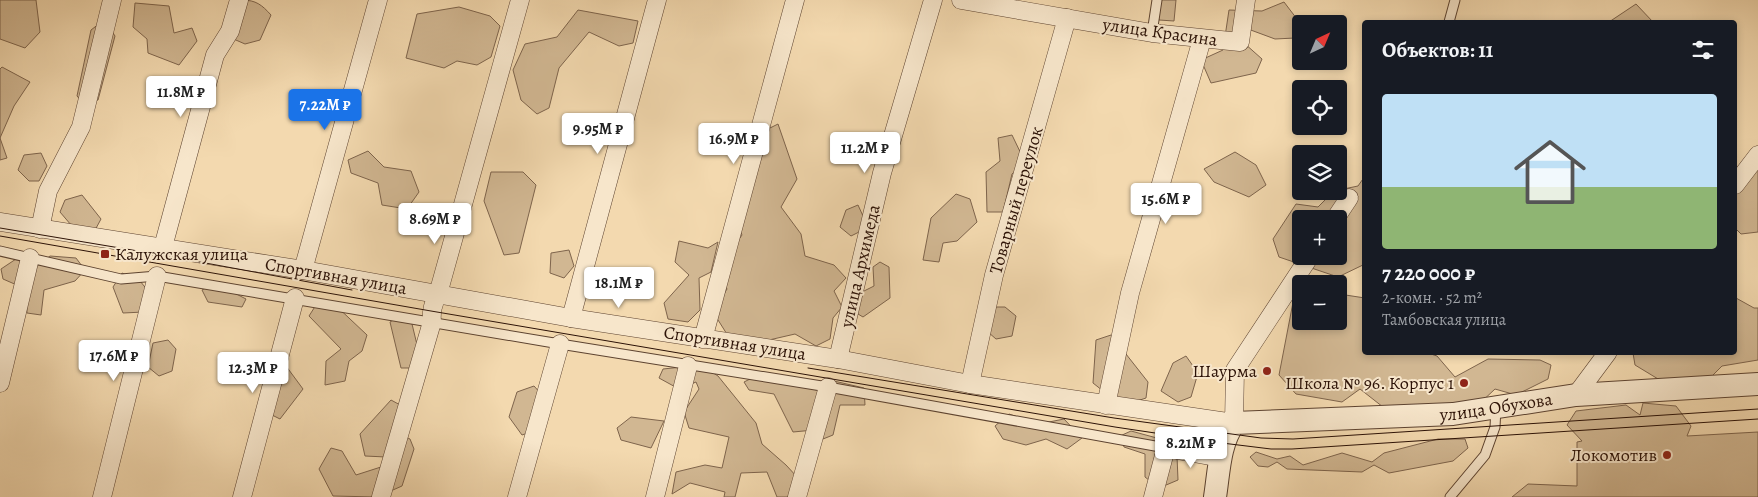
<!DOCTYPE html>
<html lang="ru">
<head>
<meta charset="utf-8">
<style>
  body { margin:0; font-family:Alegreya,serif; background:#20242c; color:#f1f3f6; height:100vh; display:flex; flex-direction:column; font-size:19px; white-space:nowrap }
  * { box-sizing:border-box; margin:0 }
  p { font-size:16px; color:#9ea1a6 }
  .icon { flex:none; width:28px; height:28px; fill:none; stroke:currentColor; stroke-width:2; stroke-linecap:round; stroke-linejoin:round }
  .map { position:relative; flex:1; overflow:hidden }
  .panel { position:absolute; left:1362px; top:20px; width:375px; height:335px; display:flex; flex-direction:column; background:#171b24; border-radius:5px; box-shadow:0 2px 8px #0003 }
  .panel>* { flex:none }
  .needle { width:32px; rotate:44deg }
  .tools { position:absolute; left:1292px; top:15px; display:grid; gap:10px }
  .tools a { display:grid; place-items:center; width:55px; height:55px; border-radius:5px; background:#171b24; box-shadow:0 2px 8px #0003; font-size:25px }
  .price { position:absolute; translate:-50% -42px; padding:0 11px; border-radius:5px; background:#fff; color:#222; font-size:16px; line-height:32px; filter:drop-shadow(0 1px 2px #0008) }
  .price::after { content:''; position:absolute; left:50%; top:30px; width:15px; height:11px; margin-left:-8px; background:inherit; clip-path:polygon(0 0,100% 0,50% 100%) }
  .price.selected { background:#1a73e8; color:#fff }
  ul { padding:0; list-style:none }
  li { display:grid; align-content:center; gap:10px; height:265px; padding:0 20px }
  li span { display:grid; place-items:center; height:155px; border-radius:5px; color:#555 }
  li>.icon { margin-inline-start:auto }
  span .icon { width:90px; height:90px; fill:#fffc; stroke-width:1 }
  li b { font-size:21px }
  h2 { display:flex; justify-content:space-between; align-items:center; height:60px; padding:0 20px; font-size:21px }
  .map>svg:first-child { display:block }
  .green { fill:#d1b792; stroke:#7e644c; fill-rule:evenodd }
  .lines { fill:none; stroke-linecap:round; stroke-linejoin:round }
  .service-casing { stroke:#5d4330; stroke-width:11 }
  .minor-casing { stroke:#5d4330; stroke-width:19 }
  .tertiary-casing { stroke:#5d4330; stroke-width:24 }
  .service { stroke:#f7e6cb; stroke-width:9 }
  .minor { stroke:#f7e6cb; stroke-width:18 }
  .tertiary { stroke:#f7e6cb; stroke-width:22 }
  .tram { stroke:#2b1106; stroke-width:1 }
  .poi-dot { fill:#8f2418; stroke:#f7e6cb; stroke-width:2 }
  .labels { text-anchor:middle; stroke-width:4; stroke-linejoin:round; paint-order:stroke }
  .street-label { font-size:18px; fill:#2b1106; stroke:#f7e6cb }
  .poi-label { font-size:18px; fill:#2b1106; stroke:#f7e6cb; text-anchor:end }
</style>
</head>
<body>
<div class="map">
<svg width="1758" height="497" viewBox="0 0 1758 497">
  <rect width="100%" height="100%" fill="#f3d9af"/>
  <filter id="stains"><feTurbulence type="fractalNoise" baseFrequency=".004" numOctaves="4"/><feColorMatrix values="0 0 0 0 .2 0 0 0 0 .09 0 0 0 0 .02 0 0 0 .5 -.17"/></filter>
  <radialGradient id="worn" r=".72"><stop offset=".6" stop-color="#630" stop-opacity="0"/><stop offset="1" stop-color="#630" stop-opacity=".3"/></radialGradient>
  <g class="green">
    <path d="M 0,0 L 36,0 L 40,32 L 25,48 L 0,39 Z"/>
    <path d="M 242,0 C 256,0 262,5 271,15 L 260,40 L 245,44 L 229,37 Z"/>
    <path d="M 1156,0 L 1176,0 L 1174,21 L 1159,20 Z"/>
    <path d="M 1284,2 L 1300,23 L 1295,38 L 1275,39 L 1248,29 L 1244,43 L 1262,59 L 1256,73 L 1211,83 L 1201,60 L 1223,50 L 1229,10 L 1262,11 Z"/>
    <path d="M 135,3 L 169,6 L 174,33 L 192,28 L 197,41 L 179,65 L 148,53 L 147,39 L 133,27 Z"/>
    <path d="M 1636,4 L 1653,22 L 1609,22 Z"/>
    <path d="M 459,7 L 490,16 L 500,26 L 491,57 L 477,65 L 457,61 L 444,68 L 406,58 L 417,14 Z"/>
    <path d="M 578,10 L 638,21 L 633,43 L 619,46 L 589,32 L 559,68 L 549,108 L 537,114 L 521,100 L 513,70 L 525,44 L 557,37 Z"/>
    <path d="M 104,20 L 115,36 L 98,100 L 84,104 L 77,96 L 91,30 Z"/>
    <path d="M 2,67 L 30,82 L 14,106 L 0,138 L 7,158 L 0,160 L 0,69 Z"/>
    <path d="M 778,124 L 797,179 L 781,207 L 801,234 L 805,256 L 834,265 L 846,278 L 834,291 L 842,307 L 833,318 L 830,339 L 816,346 L 795,334 L 769,340 L 730,339 L 713,312 L 727,289 L 721,278 L 728,255 L 742,235 L 737,224 L 754,159 L 765,153 L 762,132 Z"/>
    <path d="M 1012,135 L 1025,162 L 1012,174 L 1003,212 L 987,212 L 986,172 L 1000,161 L 998,138 Z"/>
    <path d="M 1758,149 L 1758,232 L 1741,234 L 1735,228 L 1735,176 Z"/>
    <path d="M 368,151 L 384,167 L 411,171 L 419,192 L 407,209 L 382,205 L 378,183 L 351,173 L 348,160 Z"/>
    <path d="M 1235,152 L 1256,165 L 1266,185 L 1249,197 L 1214,182 L 1204,169 Z"/>
    <path d="M 41,153 L 47,166 L 39,181 L 29,181 L 18,170 L 24,155 Z"/>
    <path d="M 491,172 L 523,172 L 536,185 L 519,253 L 504,255 L 484,201 Z"/>
    <path d="M 1365,176 L 1365,264 L 1338,277 L 1279,257 L 1273,239 L 1296,204 L 1318,207 L 1334,191 L 1358,186 ZM 1301,219 L 1339,219 L 1339,256 L 1301,256 Z"/>
    <path d="M 956,194 L 970,199 L 977,222 L 957,241 L 943,243 L 939,262 L 923,260 L 931,218 Z"/>
    <path d="M 82,195 L 101,219 L 94,232 L 77,232 L 60,212 L 65,200 Z"/>
    <path d="M 858,205 L 863,216 L 861,231 L 851,236 L 840,227 L 846,210 Z"/>
    <path d="M 679,241 L 708,248 L 718,242 L 711,272 L 699,278 L 700,310 L 688,322 L 668,319 L 664,303 L 689,275 L 675,262 Z"/>
    <path d="M 569,250 L 574,266 L 564,278 L 550,273 L 551,253 Z"/>
    <path d="M 50,256 L 76,258 L 85,270 L 75,281 L 44,290 L 41,315 L 27,313 L 26,289 L 3,279 L 1,269 L 16,259 L 37,266 Z"/>
    <path d="M 880,262 L 889,267 L 890,298 L 863,317 L 853,311 L 856,295 L 874,286 L 873,267 Z"/>
    <path d="M 1735,272 L 1736,298 L 1754,308 L 1758,308 L 1758,360 L 1722,366 L 1703,385 L 1668,385 L 1635,365 L 1633,353 L 1735,352 Z"/>
    <path d="M 122,273 L 140,281 L 149,292 L 144,312 L 123,313 L 113,287 Z"/>
    <path d="M 215,283 L 246,299 L 242,307 L 208,302 L 202,290 Z"/>
    <path d="M 1301,287 L 1301,321 L 1339,321 L 1339,294 L 1365,298 L 1365,352 L 1425,352 L 1437,356 L 1455,377 L 1488,359 L 1540,360 L 1551,365 L 1548,379 L 1516,395 L 1495,389 L 1478,405 L 1383,407 L 1360,389 L 1342,402 L 1296,394 L 1279,375 L 1295,292 Z"/>
    <path d="M 332,302 L 367,335 L 362,351 L 349,361 L 345,381 L 325,385 L 326,361 L 341,349 L 309,316 L 316,305 Z"/>
    <path d="M 986,307 L 1005,307 L 1016,316 L 1012,336 L 996,339 L 980,325 Z"/>
    <path d="M 402,315 L 412,324 L 419,353 L 412,368 L 401,368 L 390,322 Z"/>
    <path d="M 1111,335 L 1148,382 L 1146,398 L 1122,406 L 1093,383 L 1096,340 Z"/>
    <path d="M 168,340 L 176,349 L 172,371 L 159,376 L 148,367 L 153,343 Z"/>
    <path d="M 1186,356 L 1198,373 L 1191,397 L 1178,402 L 1161,391 L 1173,363 Z"/>
    <path d="M 701,365 L 718,376 L 756,423 L 762,444 L 786,465 L 798,478 L 788,497 L 777,497 L 767,472 L 741,473 L 735,497 L 724,497 L 725,492 L 690,483 L 672,494 L 676,472 L 705,465 L 722,468 L 729,437 L 689,428 L 684,412 L 699,389 L 696,382 L 679,389 L 659,378 L 663,369 Z"/>
    <path d="M 286,366 L 303,389 L 280,419 L 268,413 L 271,374 Z"/>
    <path d="M 754,377 L 793,378 L 816,390 L 834,381 L 864,388 L 865,405 L 840,405 L 833,435 L 823,439 L 814,430 L 793,432 L 774,394 L 749,390 L 744,382 Z"/>
    <path d="M 534,386 L 543,396 L 533,431 L 522,435 L 509,417 L 517,392 Z"/>
    <path d="M 391,400 L 402,406 L 395,432 L 410,439 L 414,449 L 402,486 L 377,497 L 333,496 L 319,469 L 331,448 L 342,451 L 356,475 L 384,466 L 386,457 L 365,456 L 360,434 Z"/>
    <path d="M 1643,403 L 1676,406 L 1691,426 L 1687,436 L 1758,432 L 1758,497 L 1512,497 L 1528,484 L 1577,486 L 1577,442 L 1582,441 L 1567,425 L 1576,411 L 1626,405 L 1640,415 Z"/>
    <path d="M 1009,414 L 1039,424 L 1064,419 L 1082,438 L 1067,449 L 1046,439 L 1026,445 L 1003,439 L 995,426 Z"/>
    <path d="M 631,417 L 664,421 L 651,448 L 621,440 L 617,428 Z"/>
    <path d="M 1131,431 L 1168,441 L 1177,456 L 1178,480 L 1159,488 L 1145,477 L 1145,454 L 1124,447 L 1120,436 Z"/>
    <path d="M 1438,439 L 1465,439 L 1468,448 L 1453,461 L 1389,473 L 1374,465 L 1362,472 L 1287,469 L 1277,462 L 1268,467 L 1258,466 L 1250,457 L 1256,452 L 1277,459 L 1290,456 L 1303,465 L 1342,453 L 1372,462 L 1384,453 Z"/>
  </g>
  <g class="lines">
    <defs>
      <g id="service">
        <path d="M 1449,22 L 1455,0"/>
        <path d="M 1152,33 L 1157,0"/>
        <path d="M 0,251 L 121,279 L 157,276 L 560,344 L 828,387 L 1166,448"/>
        <path d="M 1450,497 L 1485,455 L 1495,427 L 1496,407"/>
      </g>
      <g id="minor">
        <path d="M 961,0 L 1152,33 L 1240,42 L 1246,0"/>
        <path d="M 1735,185 L 1758,155"/>
        <path d="M 1335,219 L 1349,198"/>
        <path d="M 0,222 L 303,270 L 571,318 L 838,359 L 970,384 L 1234,423 L 1235,370 L 1310,256"/>
        <path d="M 40,229 L 48,191 L 81,127 L 112,0"/>
        <path d="M 163,247 L 215,55 L 230,31 L 239,0"/>
        <path d="M 303,270 L 378,0"/>
        <path d="M 571,318 L 657,0"/>
        <path d="M 703,339 L 795,0"/>
        <path d="M 838,359 L 882,173 L 933,0"/>
        <path d="M 0,383 L 30,258"/>
        <path d="M 970,384 L 994,275 L 1067,18"/>
        <path d="M 1576,395 L 1608,352"/>
        <path d="M 1106,405 L 1130,293 L 1202,39"/>
        <path d="M 102,497 L 157,276"/>
        <path d="M 242,497 L 295,298"/>
        <path d="M 381,497 L 432,322 C 431,311 433,304 438,294 L 520,0"/>
        <path d="M 517,497 L 560,344"/>
        <path d="M 655,497 L 688,366"/>
        <path d="M 797,497 L 828,387"/>
        <path d="M 1153,497 L 1166,448 L 1221,458"/>
      </g>
      <g id="tertiary">
        <path id="s1" d="M 1215,497 C 1219,472 1219,444 1234,423 L 1453,414 L 1576,395 L 1758,384"/>
      </g>
    </defs>
    <use href="#service" class="service-casing"/>
    <use href="#minor" class="minor-casing"/>
    <use href="#tertiary" class="tertiary-casing"/>
    <use href="#service" class="service"/>
    <use href="#minor" class="minor"/>
    <use href="#tertiary" class="tertiary"/>
    <g class="tram">
      <path d="M 0,228 L 162,255 L 352,290"/>
      <path d="M 0,236 L 431,311 L 1115,427 L 1222,443 L 1271,449 L 1292,449 L 1758,419"/>
      <path d="M 808,368 L 1114,418 L 1261,438 L 1293,439 L 1758,409"/>
    </g>
  </g>
  <g class="poi-dot">
    <rect x="100" y="249" width="10" height="10" rx="2.5"/>
    <circle cx="1267" cy="371" r="5"/>
    <circle cx="1464" cy="383" r="5"/>
    <circle cx="1667" cy="455" r="5"/>
  </g>
  <g class="labels">
    <g class="street-label">
      <text transform="translate(1160 32) rotate(8)" y="6">улица Красина</text>
      <text transform="translate(1016 200) rotate(-74)" y="6">Товарный переулок</text>
      <text transform="translate(860 266) rotate(-77)" y="6">улица Архимеда</text>
      <text transform="translate(336 276) rotate(10)" y="6">Спортивная улица</text>
      <text transform="translate(735 343) rotate(9)" y="6">Спортивная улица</text>
      <text dy="6" stroke="none"><textPath href="#s1" startOffset="340">улица Обухова</textPath></text>
    </g>
    <g class="poi-label">
      <text x="115" y="260" text-anchor="start">Калужская улица</text>
      <text x="1257" y="377">Шаурма</text>
      <text x="1454" y="389">Школа № 96. Корпус 1</text>
      <text x="1657" y="461">Локомотив</text>
    </g>
  </g>
  <rect width="100%" height="100%" filter="url(#stains)"/>
  <rect width="100%" height="100%" fill="url(#worn)"/>
</svg>
<div class="tools">
<a><svg class="needle" viewBox="-14 -14 28 28"><path d="M0-13l5 13h-10z" fill="#e53935"/><path d="M0 13l5-13h-10z" fill="#9ea1a6"/></svg></a>
<a><svg class="icon" aria-label="locate" viewBox="0 0 24 24"><circle cx="12" cy="12" r="6"/><path d="M12 2v4M12 18v4M2 12h4M18 12h4"/></svg></a>
<a><svg class="icon" aria-label="layers" viewBox="0 0 24 24"><path d="M12 4l9 5-9 5-9-5zM3 14l9 5 9-5"/></svg></a>
<a>+</a>
<a>−</a>
</div>
<b class="price" style="left:181px;top:118px">11.8M ₽</b>
<b class="price selected" style="left:325px;top:131px">7.22M ₽</b>
<b class="price" style="left:598px;top:155px">9.95M ₽</b>
<b class="price" style="left:734px;top:165px">16.9M ₽</b>
<b class="price" style="left:865px;top:174px">11.2M ₽</b>
<b class="price" style="left:1166px;top:225px">15.6M ₽</b>
<b class="price" style="left:435px;top:245px">8.69M ₽</b>
<b class="price" style="left:619px;top:309px">18.1M ₽</b>
<b class="price" style="left:114px;top:382px">17.6M ₽</b>
<b class="price" style="left:253px;top:394px">12.3M ₽</b>
<b class="price" style="left:1191px;top:469px">8.21M ₽</b>
<section class="panel">
<h2>Объектов: 11<svg class="icon" aria-label="filters" viewBox="0 0 24 24"><path d="M4 7h16M4 17h16"/><circle cx="9" cy="7" r="2"/><circle cx="15" cy="17" r="2"/></svg></h2>
<ul>
<li><span style="background:linear-gradient(#bfe0f5 60%,#8fb573 0)"><svg class="icon" aria-label="home" viewBox="0 0 24 24"><path d="M3 11l9-7 9 7M6 9v11h12V9"/></svg></span><div><b>7 220 000 ₽</b><p>2-комн. · 52 m²</p><p>Тамбовская улица</p></div></li>
</ul>
</section>
</div>
</body>
</html>
